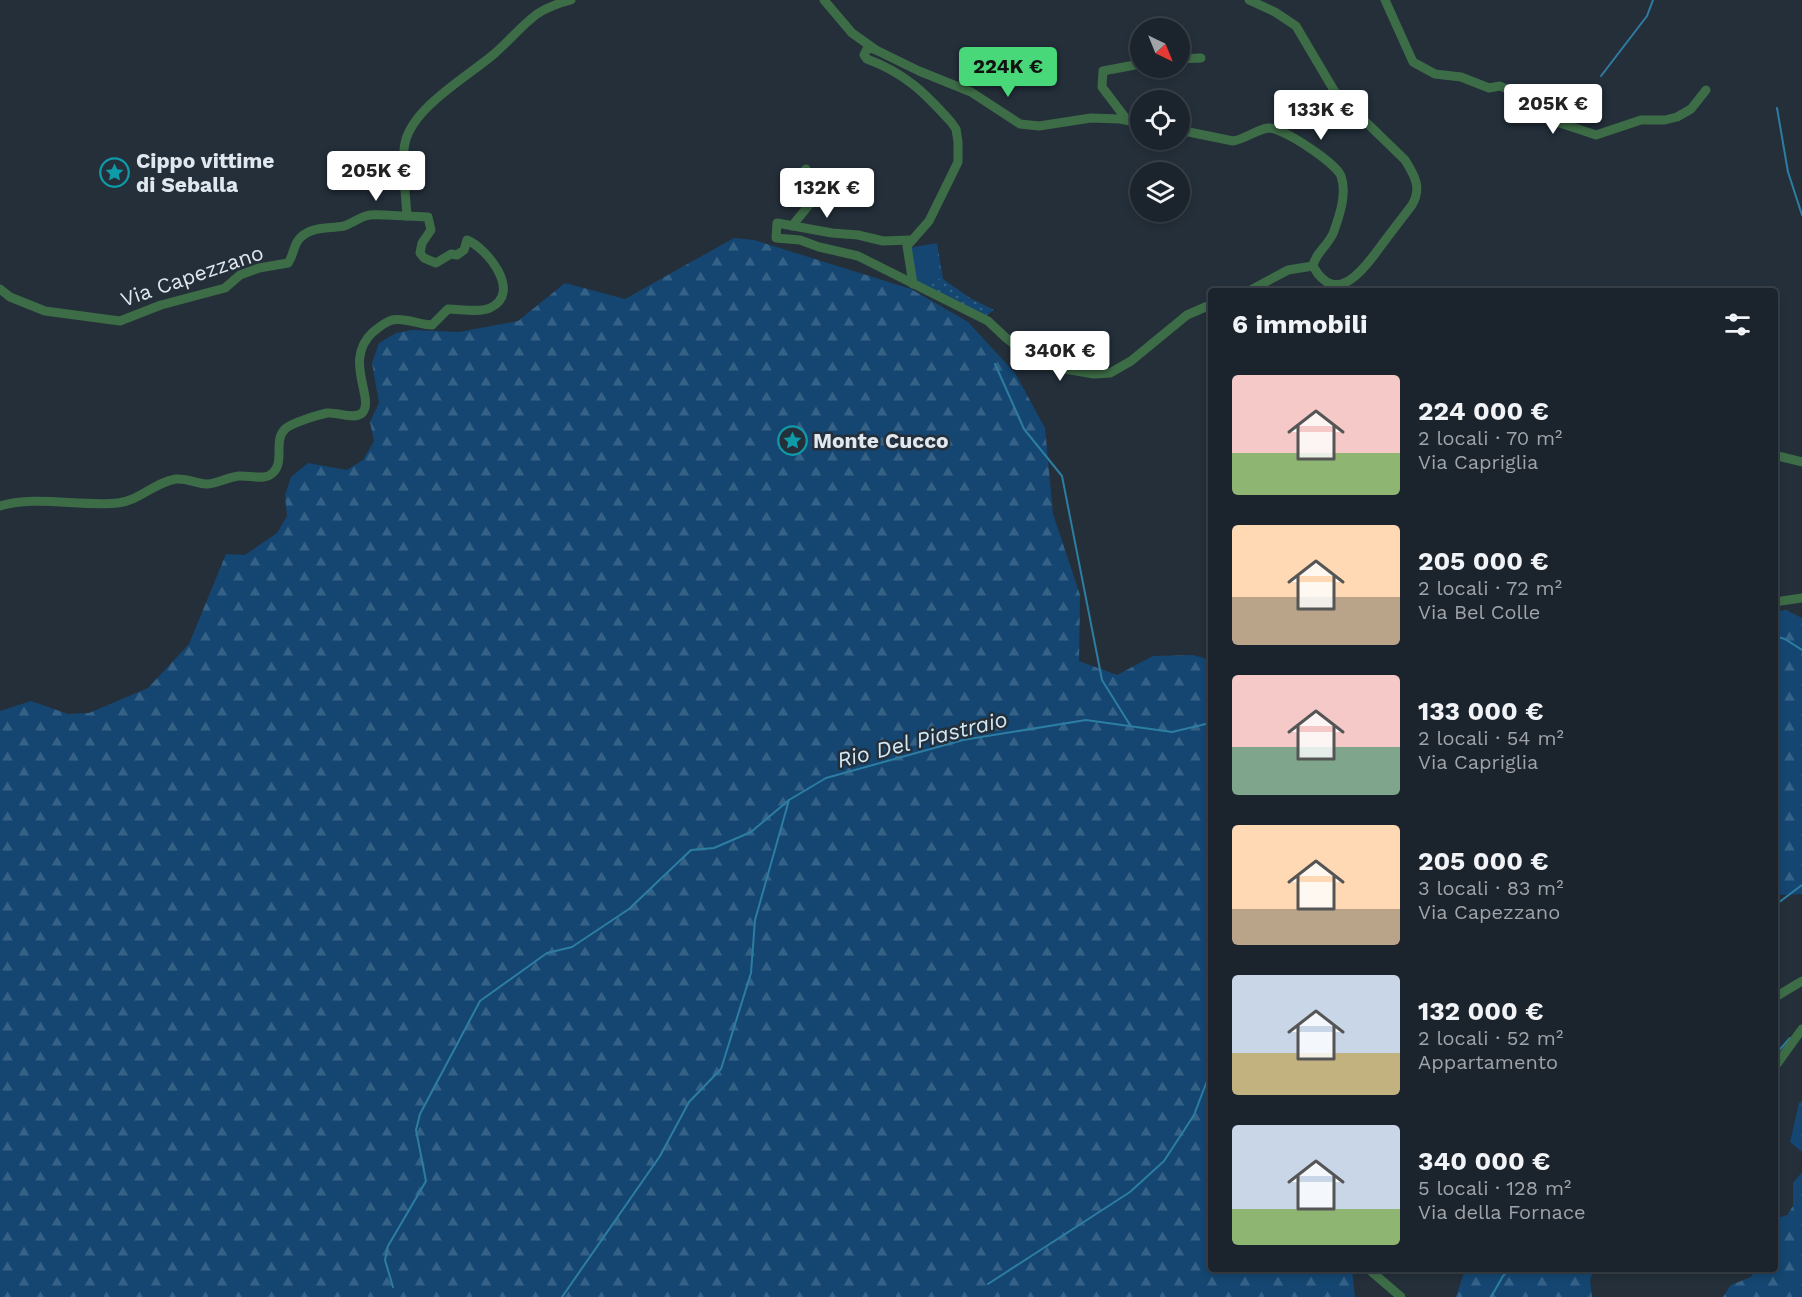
<!DOCTYPE html>
<html lang="it">
<head>
<meta charset="utf-8">
<style>
  body { margin:0; font-family:"Work Sans",sans-serif; background:#282f38; color:#f1f3f6; height:100vh; display:flex; flex-direction:column; font-size:22px; white-space:nowrap }
  * { box-sizing:border-box; margin:0 }
  p { font-size:20px; color:#a0a4a9 }
  .icon { flex:none; width:33px; height:33px; fill:none; stroke:currentColor; stroke-width:2; stroke-linecap:round; stroke-linejoin:round }
  .map { position:relative; flex:1; overflow:hidden }
  .sheet { position:absolute; left:1208px; top:288px; width:570px; height:984px; display:flex; flex-direction:column; background:#1b232c; border-radius:6px; box-shadow:0 3px 9px #0003,0 0 0 2px #394048 }
  .sheet>* { flex:none }
  .needle { width:39px; rotate:137deg }
  .tools { position:absolute; left:1130px; top:18px; display:grid; gap:12px }
  .tools a { display:grid; place-items:center; width:60px; height:60px; border-radius:50%; background:#1b232c; box-shadow:0 3px 9px #0003,0 0 0 2px #394048; font-size:30px }
  .price { position:absolute; translate:-50% -51px; padding:0 14px; border-radius:6px; background:#fff; color:#222; font-size:20px; line-height:39px; filter:drop-shadow(0 2px 3px #0008) }
  .price::after { content:''; position:absolute; left:50%; top:36px; width:18px; height:14px; margin-left:-9px; background:inherit; clip-path:polygon(0 0,100% 0,50% 100%) }
  .price.active { background:#48d779; color:#111 }
  ul { padding:0; list-style:none }
  li { display:flex; align-items:center; gap:18px; height:150px; padding:0 24px }
  li span { display:grid; place-items:center; flex:none; width:168px; height:120px; border-radius:6px; color:#555 }
  li>.icon { margin-inline-start:auto }
  span .icon { width:72px; height:72px; fill:#fffc; stroke-width:1 }
  li b { font-size:26px }
  h2 { display:flex; justify-content:space-between; align-items:center; height:72px; padding:0 24px; font-size:26px }
  .map>svg:first-child { display:block }
  .grass { fill:url(#grass-dots) }
  .forest { fill:url(#forest-firs) }
  .garden { fill:#144671 }
  .lines { fill:none; stroke-linecap:round; stroke-linejoin:round }
  .stream { stroke:#2d7da3; stroke-width:2 }
  .street { stroke:#3d6d47; stroke-width:9 }
  .labels { text-anchor:middle; stroke-width:5; stroke-linejoin:round; paint-order:stroke }
  .poi-label { font-size:21px; font-weight:bold; fill:#e0e7ee; stroke:#242f3a; text-anchor:start }
  .street-label { font-size:21px; fill:#e0e7ee; stroke:#242f3a }
  .water-label { font-size:22px; font-style:italic; fill:#d2e8f5; stroke:#242f3a }
</style>
</head>
<body>
<div class="map">
<svg width="1802" height="1297" viewBox="0 0 1802 1297">
  <defs>
    <pattern id="grass-dots" width="8" height="8" patternUnits="userSpaceOnUse" patternTransform="scale(1.5)"><rect width="8" height="8" fill="#144671"/><path d="M2 2h.1M6 6h.1" fill="none" stroke="#366186" stroke-width="1.8" stroke-linecap="round"/></pattern>
    <pattern id="forest-firs" width="22" height="20" patternUnits="userSpaceOnUse" patternTransform="scale(1.5)"><rect width="22" height="20" fill="#144671"/><path d="M5 1l3.5 6h-7zM16 11l3.5 6h-7z" fill="#366186"/></pattern>
  </defs>
  <rect width="100%" height="100%" fill="#242f3a"/>
  <path class="grass" d="M 937,243 L 943,279 L 970,298 L 994,310 L 984,317 L 917,284 L 909,248 Z"/>
  <g class="forest">
    <path d="M 734,238 L 754,240 L 911,289 L 968,322 L 1015,373 L 1045,428 L 1053,514 L 1080,595 L 1079,661 L 1117,675 L 1153,656 L 1193,655 L 1210,660 L 1210,1269 L 1352,1269 L 1355,1297 L 0,1297 L 0,711 L 31,701 L 68,714 L 89,713 L 148,688 L 189,644 L 226,554 L 245,555 L 277,533 L 287,516 L 285,495 L 291,477 L 308,463 L 347,470 L 363,460 L 374,441 L 370,422 L 379,403 L 372,363 L 379,343 L 396,333 L 412,330 L 459,332 L 518,321 L 565,283 L 625,299 Z"/>
    <path d="M 1786,610 L 1802,618 L 1802,894 L 1775,895 L 1774,612 Z"/>
    <path d="M 1802,1101 L 1802,1152 L 1790,1142 L 1799,1103 Z"/>
    <path d="M 1802,1172 L 1802,1297 L 1723,1297 L 1731,1285 L 1751,1277 L 1755,1269 L 1774,1269 L 1775,1219 L 1787,1215 L 1793,1206 L 1793,1183 Z"/>
    <path d="M 1465,1269 L 1594,1269 L 1590,1280 L 1592,1297 L 1456,1297 Z"/>
  </g>
  <path class="garden" d="M 935,245 L 941,279 L 917,283 L 911,249 Z"/>
  <g class="lines">
    <g class="stream">
      <path d="M 1601,76 L 1647,16 L 1653,0"/>
      <path d="M 1777,108 L 1788,172 L 1802,215"/>
      <path d="M 1208,343 L 1210,344"/>
      <path d="M 995,364 L 1024,429 L 1062,476 L 1102,680 L 1130,725"/>
      <path d="M 1774,636 L 1785,639 L 1802,650"/>
      <path d="M 1774,906 L 1802,885"/>
      <path d="M 1774,1056 L 1790,1038"/>
      <path d="M 988,1284 L 1130,1192 L 1164,1161 L 1194,1115 L 1210,1073"/>
      <path d="M 393,1287 L 385,1260 L 388,1246 L 426,1181 L 416,1130 L 420,1114 L 480,1001 L 547,953 L 572,947 L 629,909 L 691,850 L 714,848 L 751,832 L 789,800 L 826,778 L 963,740 L 1086,720 L 1172,732 L 1210,723"/>
      <path d="M 562,1297 L 660,1156 L 689,1102 L 721,1069 L 751,973 L 755,920 L 789,800"/>
      <path d="M 1491,1297 L 1503,1276 L 1510,1269"/>
    </g>
    <g class="street">
      <path d="M 824,0 L 852,33 L 876,50 L 919,71 L 971,92 L 1020,124 L 1039,126 L 1091,118 L 1120,119 L 1140,123"/>
      <path d="M 1249,0 L 1275,12 L 1296,26 L 1335,92 L 1405,160 C 1415,176 1422,188 1412,205 C 1402,218 1393,230 1383,243 C 1367,265 1337,310 1313,266"/>
      <path d="M 1385,0 L 1413,62 L 1435,74 L 1461,77 L 1489,88 L 1500,86 L 1509,90 L 1529,109 L 1554,121 L 1596,135 L 1641,120 L 1665,120 L 1677,117 L 1691,109 L 1706,90"/>
      <path d="M 876,50 L 870,48 L 867,49 L 864,55 L 867,59 C 905,73 925,93 951,122 L 956,129 L 958,142 L 958,162 L 929,221 L 907,246 L 913,284"/>
      <path d="M 1179,59 L 1201,58"/>
      <path d="M 1127,120 L 1102,87 L 1103,71 L 1140,64"/>
      <path d="M 1179,130 L 1233,141 C 1245,139 1256,130 1268,128 C 1282,127 1336,163 1341,176 C 1347,193 1340,214 1334,231 C 1330,244 1315,253 1313,266"/>
      <path d="M 792,226 L 809,205 L 798,177 L 806,169"/>
      <path d="M 911,240 L 883,241 L 858,235 L 832,233 L 777,223 L 776,238 L 800,240 L 819,247 L 858,256 L 988,321 L 1005,337 L 1036,362 L 1059,368 L 1094,374 L 1110,373 L 1131,361 L 1187,315 L 1210,305"/>
      <path d="M 0,289 L 10,297 L 45,311 L 120,321 L 161,305 L 225,288 L 240,275 L 259,268 L 288,263 C 294,255 293,245 300,238 C 312,226 328,229 344,226 C 353,223 361,216 370,215 C 382,214 395,216 407,216 C 406,199 401,159 405,143 C 413,107 467,77 494,54 C 509,41 521,26 537,14 C 548,7 559,3 571,0"/>
      <path d="M 1249,291 L 1288,270 L 1313,266"/>
      <path d="M 1774,455 L 1802,462"/>
      <path d="M 0,506 C 35,495 81,507 118,503 C 139,501 155,482 176,479 C 187,478 198,484 208,484 C 218,483 228,477 239,476 C 248,475 262,480 270,475 C 287,464 272,442 285,429 C 291,423 318,415 327,413 C 338,412 354,420 362,413 C 376,399 342,360 373,332 C 378,328 385,322 392,320 C 405,317 419,325 432,325 L 448,309 C 460,309 479,313 490,308 C 523,293 487,248 467,240 L 464,250 L 457,255 L 451,254 L 436,263 L 424,258 L 420,253 L 422,243 L 431,230 L 428,217 L 407,216"/>
      <path d="M 1774,602 L 1802,598"/>
      <path d="M 1774,998 L 1802,981"/>
      <path d="M 1774,1068 L 1802,1029"/>
      <path d="M 1371,1269 L 1372,1272 L 1401,1297"/>
    </g>
  </g>
  <defs>
    <symbol id="sight-ring" viewBox="-11 -11 22 22"><circle r="9.5" fill="#242f3a" stroke="#0f9aa8" stroke-width="1.5"/><path d="M0-6L1.8-2.2L6-1.7L2.9 1.2L3.7 5.4L0 3.3L-3.7 5.4L-2.9 1.2L-6-1.7L-1.8-2.2Z" fill="#0f9aa8"/></symbol>
  </defs>
  <g fill-rule="evenodd">
    <use href="#sight-ring" x="98" y="156" width="33" height="33"/>
    <use href="#sight-ring" x="776" y="424" width="33" height="33"/>
  </g>
  <g class="labels">
    <g class="poi-label">
      <text x="136" y="168">Cippo vittime<tspan x="136" dy="24">di Seballa</tspan></text>
      <text x="813" y="448">Monte Cucco</text>
    </g>
    <g class="street-label">
      <text transform="translate(192 276) rotate(-19)" y="7">Via Capezzano</text>
    </g>
    <g class="water-label">
      <text transform="translate(922 739) rotate(-14)" y="8">Rio Del Piastraio</text>
    </g>
  </g>
</svg>
<div class="tools">
<a><svg class="needle" viewBox="-14 -14 28 28"><path d="M0-13l5 13h-10z" fill="#e53935"/><path d="M0 13l5-13h-10z" fill="#a0a4a9"/></svg></a>
<a><svg class="icon" aria-label="locate" viewBox="0 0 24 24"><circle cx="12" cy="12" r="6"/><path d="M12 2v4M12 18v4M2 12h4M18 12h4"/></svg></a>
<a><svg class="icon" aria-label="layers" viewBox="0 0 24 24"><path d="M12 4l9 5-9 5-9-5zM3 14l9 5 9-5"/></svg></a>
</div>
<b class="price active" style="left:1008px;top:98px">224K €</b>
<b class="price" style="left:1553px;top:135px">205K €</b>
<b class="price" style="left:1321px;top:141px">133K €</b>
<b class="price" style="left:376px;top:202px">205K €</b>
<b class="price" style="left:827px;top:219px">132K €</b>
<b class="price" style="left:1060px;top:382px">340K €</b>
<section class="sheet">
<h2>6 immobili<svg class="icon" aria-label="filters" viewBox="0 0 24 24"><path d="M4 7h16M4 17h16"/><circle cx="9" cy="7" r="2"/><circle cx="15" cy="17" r="2"/></svg></h2>
<ul>
<li><span style="background:linear-gradient(#f6c9c9 65%,#8fb573 0)"><svg class="icon" aria-label="home" viewBox="0 0 24 24"><path d="M3 11l9-7 9 7M6 9v11h12V9"/></svg></span><div><b>224 000 €</b><p>2 locali · 70 m²</p><p>Via Capriglia</p></div></li>
<li><span style="background:linear-gradient(#ffd9b3 60%,#b9a48a 0)"><svg class="icon" aria-label="home" viewBox="0 0 24 24"><path d="M3 11l9-7 9 7M6 9v11h12V9"/></svg></span><div><b>205 000 €</b><p>2 locali · 72 m²</p><p>Via Bel Colle</p></div></li>
<li><span style="background:linear-gradient(#f6c9c9 60%,#7fa58c 0)"><svg class="icon" aria-label="home" viewBox="0 0 24 24"><path d="M3 11l9-7 9 7M6 9v11h12V9"/></svg></span><div><b>133 000 €</b><p>2 locali · 54 m²</p><p>Via Capriglia</p></div></li>
<li><span style="background:linear-gradient(#ffd9b3 70%,#b9a48a 0)"><svg class="icon" aria-label="home" viewBox="0 0 24 24"><path d="M3 11l9-7 9 7M6 9v11h12V9"/></svg></span><div><b>205 000 €</b><p>3 locali · 83 m²</p><p>Via Capezzano</p></div></li>
<li><span style="background:linear-gradient(#c9d6e8 65%,#c2b280 0)"><svg class="icon" aria-label="home" viewBox="0 0 24 24"><path d="M3 11l9-7 9 7M6 9v11h12V9"/></svg></span><div><b>132 000 €</b><p>2 locali · 52 m²</p><p>Appartamento</p></div></li>
<li><span style="background:linear-gradient(#c9d6e8 70%,#8fb573 0)"><svg class="icon" aria-label="home" viewBox="0 0 24 24"><path d="M3 11l9-7 9 7M6 9v11h12V9"/></svg></span><div><b>340 000 €</b><p>5 locali · 128 m²</p><p>Via della Fornace</p></div></li>
</ul>
</section>
</div>
</body>
</html>
